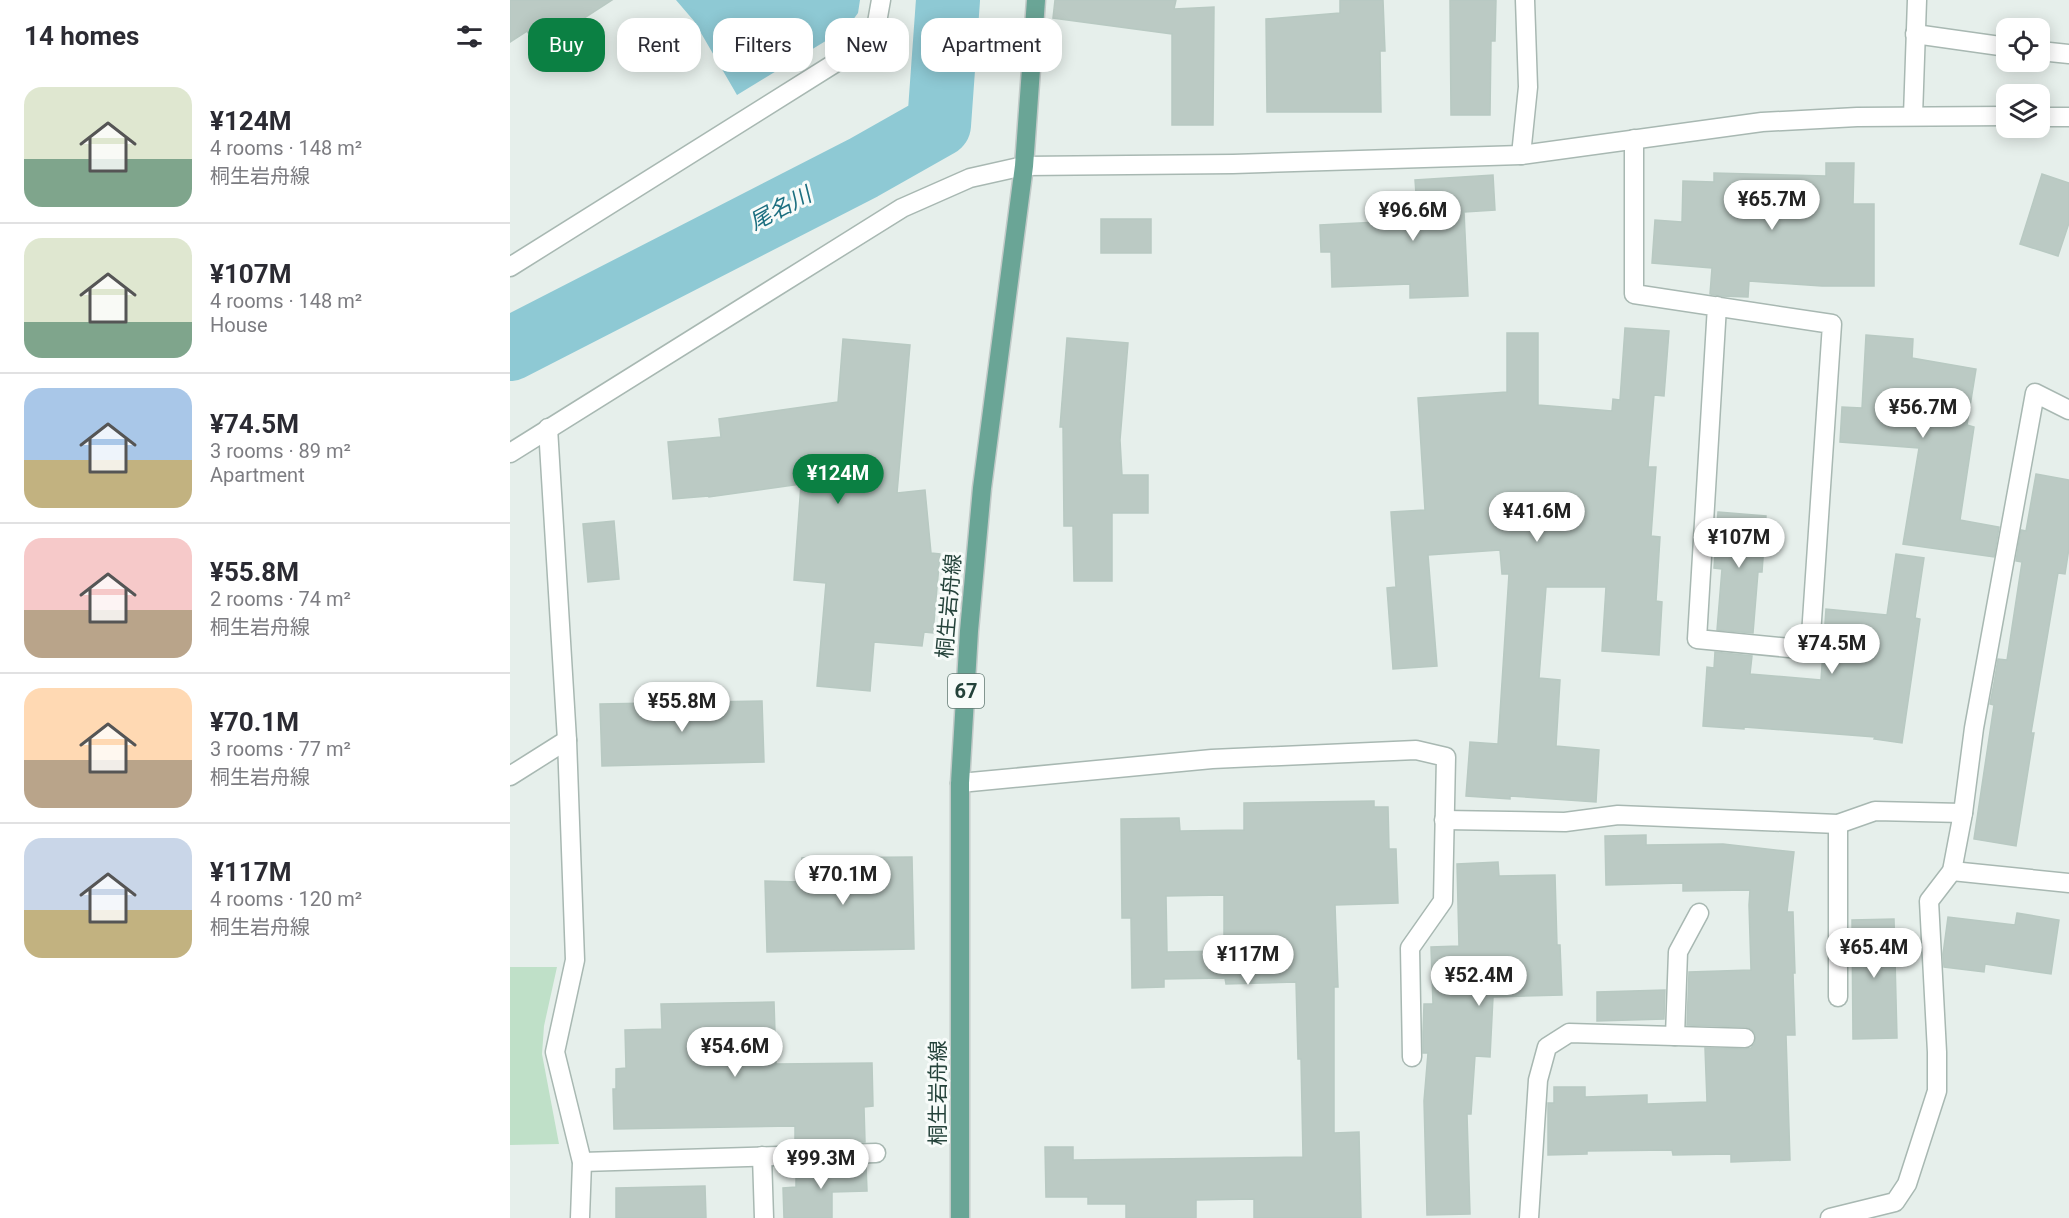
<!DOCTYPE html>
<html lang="en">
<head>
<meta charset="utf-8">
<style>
  body { margin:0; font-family:Roboto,"Noto Sans JP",sans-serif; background:#f2f2f3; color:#2b2b33; height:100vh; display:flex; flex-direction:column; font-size:22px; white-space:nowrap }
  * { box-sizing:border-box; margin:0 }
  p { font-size:20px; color:#7c7c81 }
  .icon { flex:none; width:33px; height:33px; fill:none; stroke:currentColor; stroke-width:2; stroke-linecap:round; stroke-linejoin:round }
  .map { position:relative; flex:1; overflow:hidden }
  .panel { display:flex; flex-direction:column; background:#fff; width:510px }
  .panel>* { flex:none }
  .top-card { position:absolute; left:18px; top:18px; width:570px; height:54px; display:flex; gap:12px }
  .tools { position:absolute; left:1486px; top:18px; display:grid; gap:12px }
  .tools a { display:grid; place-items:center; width:54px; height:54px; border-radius:12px; background:#fff; box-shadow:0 3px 15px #0003; font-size:30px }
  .price { position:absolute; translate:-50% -51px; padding:0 14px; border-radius:21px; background:#fff; color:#222; font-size:20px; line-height:39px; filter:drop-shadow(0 2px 3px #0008) }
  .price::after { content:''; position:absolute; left:50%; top:36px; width:18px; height:14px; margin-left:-9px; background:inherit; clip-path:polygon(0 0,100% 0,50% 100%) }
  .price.active { background:#0b8043; color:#fff }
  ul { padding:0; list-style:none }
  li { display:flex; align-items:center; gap:18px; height:150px; padding:0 24px }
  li+li { border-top:2px solid #e1e1e2 }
  li span { display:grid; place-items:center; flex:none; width:168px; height:120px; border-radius:18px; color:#555 }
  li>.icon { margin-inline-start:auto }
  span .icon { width:72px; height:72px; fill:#fffc; stroke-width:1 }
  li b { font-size:26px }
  h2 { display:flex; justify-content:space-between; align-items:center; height:72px; padding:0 24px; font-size:26px }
  .tag { padding:0 21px; border-radius:18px; background:#fff; box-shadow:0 3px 15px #0003; font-size:21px; line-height:54px }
  .tag.active { background:#0b8043; color:#fff }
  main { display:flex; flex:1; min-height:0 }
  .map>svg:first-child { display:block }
  .green { fill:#bfe0c8 }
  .water { fill:#8ec9d4 }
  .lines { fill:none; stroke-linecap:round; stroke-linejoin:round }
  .river { stroke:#8ec9d4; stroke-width:64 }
  .building { fill:#bbcac4; stroke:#b8c9c2; stroke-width:1.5; fill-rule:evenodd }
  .service-casing { stroke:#a8b8b2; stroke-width:21 }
  .minor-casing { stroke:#a8b8b2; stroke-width:21 }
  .tertiary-casing { stroke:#a8b8b2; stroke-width:21 }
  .primary-casing { stroke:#c2cac8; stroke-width:21 }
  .service { stroke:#fff; stroke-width:18 }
  .minor { stroke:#fff; stroke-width:18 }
  .tertiary { stroke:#fff; stroke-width:18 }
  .primary { stroke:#6aa596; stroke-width:18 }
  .labels { text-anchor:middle; stroke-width:6; stroke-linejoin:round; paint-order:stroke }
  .shield { fill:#f7fbf9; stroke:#637a73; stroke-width:1.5 }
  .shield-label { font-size:20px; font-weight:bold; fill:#24423a }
  .street-label { font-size:21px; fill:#24423a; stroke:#f7fbf9 }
  .water-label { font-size:22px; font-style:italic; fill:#1c6f80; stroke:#f7fbf9 }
</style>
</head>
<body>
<main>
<section class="panel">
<h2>14 homes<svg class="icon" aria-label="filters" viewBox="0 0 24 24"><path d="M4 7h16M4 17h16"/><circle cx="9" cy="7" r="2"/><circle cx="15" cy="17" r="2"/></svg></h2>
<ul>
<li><span style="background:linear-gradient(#dfe7d0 60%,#7fa58c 0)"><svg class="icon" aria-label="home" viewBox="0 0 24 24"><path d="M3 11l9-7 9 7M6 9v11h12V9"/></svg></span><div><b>¥124M</b><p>4 rooms · 148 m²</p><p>桐生岩舟線</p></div></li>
<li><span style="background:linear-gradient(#dfe7d0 70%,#7fa58c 0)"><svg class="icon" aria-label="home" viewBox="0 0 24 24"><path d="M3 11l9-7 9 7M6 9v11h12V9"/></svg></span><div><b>¥107M</b><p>4 rooms · 148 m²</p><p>House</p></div></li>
<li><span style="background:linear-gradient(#a9c7e8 60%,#c2b280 0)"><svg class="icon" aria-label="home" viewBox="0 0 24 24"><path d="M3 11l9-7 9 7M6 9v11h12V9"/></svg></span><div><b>¥74.5M</b><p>3 rooms · 89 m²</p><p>Apartment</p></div></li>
<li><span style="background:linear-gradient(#f6c9c9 60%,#b9a48a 0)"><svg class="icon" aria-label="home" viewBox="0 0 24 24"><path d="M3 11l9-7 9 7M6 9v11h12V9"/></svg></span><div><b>¥55.8M</b><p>2 rooms · 74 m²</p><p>桐生岩舟線</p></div></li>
<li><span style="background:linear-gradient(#ffd9b3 60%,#b9a48a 0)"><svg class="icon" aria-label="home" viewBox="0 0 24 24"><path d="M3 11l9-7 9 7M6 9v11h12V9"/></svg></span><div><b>¥70.1M</b><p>3 rooms · 77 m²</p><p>桐生岩舟線</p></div></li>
<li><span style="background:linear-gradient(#c9d6e8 60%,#c2b280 0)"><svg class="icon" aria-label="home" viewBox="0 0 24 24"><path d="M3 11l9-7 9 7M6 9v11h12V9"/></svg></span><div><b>¥117M</b><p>4 rooms · 120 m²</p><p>桐生岩舟線</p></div></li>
</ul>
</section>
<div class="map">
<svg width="1559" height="1218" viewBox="0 0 1559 1218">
  <rect width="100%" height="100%" fill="#e6efeb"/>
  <path class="green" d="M 0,967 L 47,967 L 34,1026 L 32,1054 L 49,1144 L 0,1145 Z"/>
  <path class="water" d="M 166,0 L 350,0 L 348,13 L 337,28 L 227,95 L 184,21 Z"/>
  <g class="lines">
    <path class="river" d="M 0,349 L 353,168 L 429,125 L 438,0"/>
  </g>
  <g class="building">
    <path d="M 0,0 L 102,0 L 42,39 L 38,33 L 24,42 L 17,31 L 0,42 Z"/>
    <path d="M 545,0 L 666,0 L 664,9 L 704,7 L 703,125 L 662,125 L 662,34 L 543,18 Z"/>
    <path d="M 830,0 L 873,0 L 875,51 L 870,51 L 871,112 L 757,112 L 756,19 L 830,13 Z"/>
    <path d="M 940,0 L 986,0 L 985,41 L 981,41 L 980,115 L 941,115 Z"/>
    <path d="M 1316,163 L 1344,163 L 1343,204 L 1364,204 L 1364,286 L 1312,286 L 1239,281 L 1238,297 L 1210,296 L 1200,294 L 1202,268 L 1142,263 L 1145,220 L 1172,222 L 1173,181 L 1204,182 L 1204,173 L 1316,176 Z"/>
    <path d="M 1532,174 L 1559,183 L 1559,223 L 1548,256 L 1510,244 Z"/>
    <path d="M 983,175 L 985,210 L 954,212 L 958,296 L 900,298 L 900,284 L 822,287 L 821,252 L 811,252 L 810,225 L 908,220 L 905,180 Z"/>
    <rect x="591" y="219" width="50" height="34"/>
    <path d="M 1115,328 L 1159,331 L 1154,396 L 1144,395 L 1138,467 L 1146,467 L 1141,536 L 1150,537 L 1146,601 L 1152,602 L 1149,655 L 1092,651 L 1096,587 L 1036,587 L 1029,678 L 1050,680 L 1046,746 L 1089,750 L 1086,802 L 1000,796 L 1000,799 L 956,796 L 960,742 L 988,744 L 999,574 L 992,574 L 990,550 L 918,555 L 927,666 L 883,669 L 877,588 L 886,587 L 881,512 L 915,510 L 908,398 L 997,392 L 997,333 L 1028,333 L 1028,405 L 1102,411 L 1103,399 L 1110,400 Z"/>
    <path d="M 1356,335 L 1403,339 L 1402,358 L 1466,369 L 1457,425 L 1464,427 L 1450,520 L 1489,527 L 1484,557 L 1393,544 L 1409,448 L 1330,442 L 1332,407 L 1352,408 Z"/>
    <path d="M 557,338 L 618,343 L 610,440 L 612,475 L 638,475 L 638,513 L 602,513 L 602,581 L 564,581 L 563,526 L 554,526 L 553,427 L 550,427 Z"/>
    <path d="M 333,339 L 400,345 L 387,493 L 415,490 L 421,553 L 430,554 L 423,633 L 414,632 L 412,646 L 364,642 L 360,691 L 307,686 L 316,583 L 284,580 L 291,484 L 199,497 L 199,496 L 163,499 L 158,442 L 211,437 L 209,419 L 328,402 Z"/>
    <path d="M 1526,474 L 1559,480 L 1559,548 L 1555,574 L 1548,573 L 1521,733 L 1524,733 L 1506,846 L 1464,839 L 1484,705 L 1480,704 L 1484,683 L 1488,659 L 1497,660 L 1512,562 L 1506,561 L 1511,530 L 1516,531 Z"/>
    <path d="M 1208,512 L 1256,516 L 1252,572 L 1248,572 L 1243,633 L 1207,630 L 1212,569 L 1204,568 Z"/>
    <path d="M 104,521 L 109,579 L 78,582 L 73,524 Z"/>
    <path d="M 1386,554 L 1414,558 L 1405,618 L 1410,619 L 1392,743 L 1364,739 L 1365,737 L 1234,727 L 1234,729 L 1193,726 L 1197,667 L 1204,668 L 1205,652 L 1242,656 L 1240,674 L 1311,680 L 1316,609 L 1377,615 Z"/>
    <path d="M 252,701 L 254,762 L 92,766 L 90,704 Z"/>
    <path d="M 864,801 L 864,807 L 878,807 L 879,849 L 886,849 L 888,903 L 825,905 L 828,987 L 824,987 L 824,1133 L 849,1132 L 851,1218 L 744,1218 L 744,1199 L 686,1200 L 686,1218 L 616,1218 L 616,1204 L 578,1204 L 578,1197 L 536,1197 L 535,1147 L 563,1147 L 563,1160 L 793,1157 L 791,1059 L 788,1059 L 786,982 L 716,984 L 715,978 L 654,979 L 654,987 L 622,988 L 621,918 L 612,918 L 611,819 L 669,818 L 670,831 L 734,830 L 734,803 ZM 714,895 L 714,951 L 657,952 L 656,896 Z"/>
    <path d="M 1136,835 L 1136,845 L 1213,844 L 1284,852 L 1277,912 L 1283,912 L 1285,973 L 1283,973 L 1285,1035 L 1276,1035 L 1280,1160 L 1221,1162 L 1221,1154 L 1163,1155 L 1162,1150 L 1077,1151 L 1077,1154 L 1038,1155 L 1038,1103 L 1044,1103 L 1044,1087 L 1075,1087 L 1075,1097 L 1137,1095 L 1137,1104 L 1197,1102 L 1195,1048 L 1235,1049 L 1241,1048 L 1245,1043 L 1245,1033 L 1241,1029 L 1236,1027 L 1177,1025 L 1179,972 L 1241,970 L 1239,905 L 1240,890 L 1173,891 L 1173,883 L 1096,885 L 1095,836 Z"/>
    <path d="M 402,857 L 404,949 L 257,952 L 255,881 L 290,882 L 292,858 Z"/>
    <path d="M 988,862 L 989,876 L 1045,875 L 1047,945 L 1050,945 L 1052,995 L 983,997 L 980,1057 L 965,1056 L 961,1114 L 957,1114 L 960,1214 L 917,1215 L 914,1101 L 918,1053 L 913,1053 L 913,1032 L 914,1004 L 923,1004 L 921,947 L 949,946 L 947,864 Z"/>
    <path d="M 1507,913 L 1549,920 L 1541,974 L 1475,964 L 1474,972 L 1434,967 L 1433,954 L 1438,917 L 1505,925 Z"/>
    <path d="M 1384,919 L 1387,1038 L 1343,1039 L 1342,920 Z"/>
    <path d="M 1155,990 L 1154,1019 L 1087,1021 L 1087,992 Z"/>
    <path d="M 264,1002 L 266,1064 L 362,1063 L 363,1106 L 354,1107 L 355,1142 L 285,1144 L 285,1126 L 104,1129 L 103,1089 L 106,1089 L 106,1069 L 116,1068 L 115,1030 L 152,1029 L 151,1004 Z"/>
    <path d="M 356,1165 L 357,1191 L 322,1192 L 322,1218 L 274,1218 L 273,1188 L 286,1187 L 286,1167 Z"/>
    <path d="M 195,1186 L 196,1218 L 106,1218 L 106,1188 Z"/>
  </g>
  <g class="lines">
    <defs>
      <g id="service">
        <path d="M 1405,34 L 1497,47"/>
        <path d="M 1530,51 L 1559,54"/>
        <path d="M 1403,116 L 1407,0"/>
        <path d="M 1165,1036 L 1168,952 L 1189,913"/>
      </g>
      <g id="minor">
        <path d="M 1124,139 L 1124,294 L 1322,324 L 1300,650 L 1187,639 L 1207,306"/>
        <path d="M 1011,155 L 1018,87 L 1015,0"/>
        <path d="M 0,267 L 349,48 L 366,28 L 371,0"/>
        <path d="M 38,428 L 57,740 L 65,960 L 45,1052 L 72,1162 L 70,1218"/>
        <path d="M 0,776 L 57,740"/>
        <path d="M 450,783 L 702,759 L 906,750 L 936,757 L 933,901 L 900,948 L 902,1057"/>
        <path d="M 934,820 L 1055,822 L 1108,815 L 1328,824 L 1365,811 L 1453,813"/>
        <path d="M 1328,824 L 1328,997"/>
        <path d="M 1442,871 L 1559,883"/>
        <path d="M 252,1156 L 254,1218"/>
        <path d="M 72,1162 L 366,1153"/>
        <path d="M 1019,1218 L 1028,1080 L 1037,1047 L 1059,1033 L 1235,1038"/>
        <path d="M 1320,1218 L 1385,1202 L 1397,1184 L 1427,1091 L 1427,1052 L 1419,901 L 1442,871 L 1453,813 L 1464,728 L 1525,393 L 1559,410"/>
      </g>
      <g id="tertiary">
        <path d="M 1530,117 L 1559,117"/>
        <path d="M 0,453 L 392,208 L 460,178 L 514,166 L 723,164 L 1011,155 L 1252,122 L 1347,117 L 1497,116"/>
      </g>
      <path id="primary" d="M 450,1218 L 450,783 L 459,631 L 472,488 L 514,166 L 526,0"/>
    </defs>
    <use href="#service" class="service-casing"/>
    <use href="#minor" class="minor-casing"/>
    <use href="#tertiary" class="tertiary-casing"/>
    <use href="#primary" class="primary-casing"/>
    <use href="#service" class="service"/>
    <use href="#minor" class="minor"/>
    <use href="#tertiary" class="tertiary"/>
    <use href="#primary" class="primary"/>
  </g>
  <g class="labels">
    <rect class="shield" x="438" y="674" width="36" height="34" rx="4.5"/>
    <g class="shield-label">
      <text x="456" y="698">67</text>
    </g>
    <g class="street-label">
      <text transform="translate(439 606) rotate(-85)" y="7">桐生岩舟線</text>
      <text transform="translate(428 1093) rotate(-90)" y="7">桐生岩舟線</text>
    </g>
    <g class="water-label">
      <text transform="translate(270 208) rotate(-28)" y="8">尾名川</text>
    </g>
  </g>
</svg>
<div class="tools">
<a><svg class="icon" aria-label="locate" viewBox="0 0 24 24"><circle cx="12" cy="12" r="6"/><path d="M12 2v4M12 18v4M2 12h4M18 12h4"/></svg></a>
<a><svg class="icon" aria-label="layers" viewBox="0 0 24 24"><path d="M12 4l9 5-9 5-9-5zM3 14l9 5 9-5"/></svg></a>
</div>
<b class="price" style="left:1262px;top:231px">¥65.7M</b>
<b class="price" style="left:903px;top:242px">¥96.6M</b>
<b class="price" style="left:1413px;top:439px">¥56.7M</b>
<b class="price active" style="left:328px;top:505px">¥124M</b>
<b class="price" style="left:1027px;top:543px">¥41.6M</b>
<b class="price" style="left:1229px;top:569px">¥107M</b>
<b class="price" style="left:1322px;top:675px">¥74.5M</b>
<b class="price" style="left:172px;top:733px">¥55.8M</b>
<b class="price" style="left:333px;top:906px">¥70.1M</b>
<b class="price" style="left:1364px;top:979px">¥65.4M</b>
<b class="price" style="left:738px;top:986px">¥117M</b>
<b class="price" style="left:969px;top:1007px">¥52.4M</b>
<b class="price" style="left:225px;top:1078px">¥54.6M</b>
<b class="price" style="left:311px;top:1190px">¥99.3M</b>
<div class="top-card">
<a class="tag active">Buy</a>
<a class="tag">Rent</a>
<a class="tag">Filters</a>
<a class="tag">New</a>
<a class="tag">Apartment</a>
</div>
</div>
</main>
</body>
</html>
